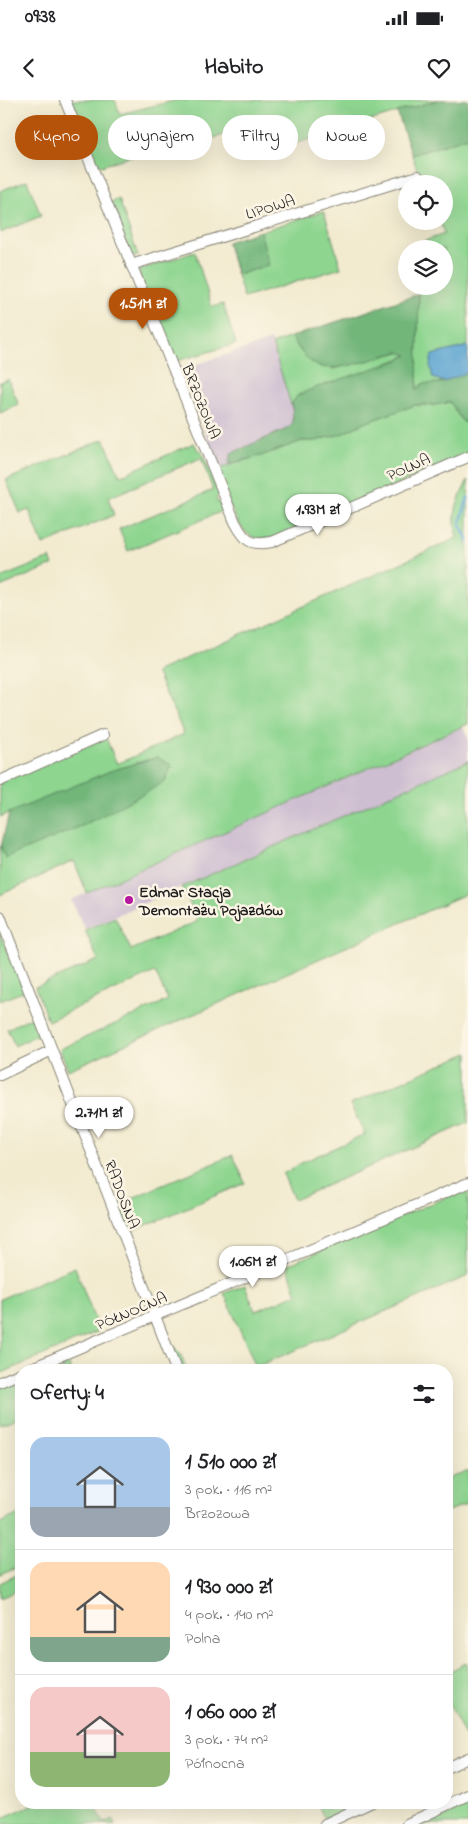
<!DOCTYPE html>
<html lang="pl">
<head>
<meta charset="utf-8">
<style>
  body { margin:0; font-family:"Indie Flower",sans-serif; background:#f6f6f6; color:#202124; height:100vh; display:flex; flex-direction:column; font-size:19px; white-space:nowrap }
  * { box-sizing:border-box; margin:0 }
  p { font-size:16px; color:#757577 }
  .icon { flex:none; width:28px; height:28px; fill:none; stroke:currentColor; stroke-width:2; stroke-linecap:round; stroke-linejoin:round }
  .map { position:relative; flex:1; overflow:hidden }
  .drawer { position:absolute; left:15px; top:1264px; width:438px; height:445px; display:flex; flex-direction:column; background:#fff; border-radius:20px; box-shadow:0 5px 20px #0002 }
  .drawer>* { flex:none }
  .banner { position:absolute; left:15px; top:15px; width:439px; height:45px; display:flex; gap:10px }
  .buttons { position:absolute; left:398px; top:75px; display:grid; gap:10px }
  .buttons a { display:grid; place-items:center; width:55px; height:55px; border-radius:50%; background:#fff; box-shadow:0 5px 20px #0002; font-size:25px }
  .price { position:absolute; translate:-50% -42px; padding:0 11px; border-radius:18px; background:#fff; color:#222; font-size:16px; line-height:32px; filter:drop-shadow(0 1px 2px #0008) }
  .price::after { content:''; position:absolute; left:50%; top:30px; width:15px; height:11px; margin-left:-8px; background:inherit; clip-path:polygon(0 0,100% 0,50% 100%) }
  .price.on { background:#b45309; color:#fff }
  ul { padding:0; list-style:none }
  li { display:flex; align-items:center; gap:15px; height:125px; padding:0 15px }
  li+li { border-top:1px solid #e0e0e0 }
  li span { display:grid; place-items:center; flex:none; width:140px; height:100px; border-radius:15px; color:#555 }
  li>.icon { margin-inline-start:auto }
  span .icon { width:60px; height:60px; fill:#fffc; stroke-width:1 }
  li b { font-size:21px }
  h2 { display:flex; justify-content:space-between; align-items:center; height:60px; padding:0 15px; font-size:21px }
  .tag { padding:0 18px; border-radius:22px; background:#fff; box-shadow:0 5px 20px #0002; font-size:18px; line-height:45px }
  .tag.on { background:#b45309; color:#fff }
  .status { display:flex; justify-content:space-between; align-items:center; height:35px; padding:0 25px; background:#fff; direction:ltr }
  .status svg { height:14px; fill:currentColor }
  header { display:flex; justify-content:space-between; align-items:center; height:65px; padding:0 15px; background:#fff; font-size:22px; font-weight:800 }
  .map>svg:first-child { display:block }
  .industrial { fill:#cebed1 }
  .green { fill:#8ed590; stroke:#557856 }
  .forest { fill:#72b67a; stroke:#47694b }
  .water { fill:#5ba4d2; stroke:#3c6077 }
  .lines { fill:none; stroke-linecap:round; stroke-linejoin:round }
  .stream { stroke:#5ba4d2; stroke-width:3 }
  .minor-casing { stroke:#878476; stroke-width:12 }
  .minor { stroke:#fff; stroke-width:10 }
  .poi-dot { fill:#b5179e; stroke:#fcf5e5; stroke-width:2 }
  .labels { text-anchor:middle; stroke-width:5; stroke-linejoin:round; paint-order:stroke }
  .street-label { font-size:16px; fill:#1c1c1c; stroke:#fcf5e5 }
  .poi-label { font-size:16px; font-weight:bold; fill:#1c1c1c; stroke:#fcf5e5; text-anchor:start }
</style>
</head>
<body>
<div class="status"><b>09:38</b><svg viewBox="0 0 49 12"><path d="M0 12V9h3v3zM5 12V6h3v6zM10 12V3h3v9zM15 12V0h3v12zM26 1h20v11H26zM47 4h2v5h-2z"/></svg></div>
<header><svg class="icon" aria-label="back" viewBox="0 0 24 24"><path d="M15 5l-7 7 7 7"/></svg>Habito<svg class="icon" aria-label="heart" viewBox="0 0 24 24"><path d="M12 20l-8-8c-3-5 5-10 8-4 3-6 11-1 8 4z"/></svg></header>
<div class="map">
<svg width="468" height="1724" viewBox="0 0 468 1724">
  <rect width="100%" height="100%" fill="#fcf5e5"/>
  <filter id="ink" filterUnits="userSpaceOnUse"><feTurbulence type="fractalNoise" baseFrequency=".02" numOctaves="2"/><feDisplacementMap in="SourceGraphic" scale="10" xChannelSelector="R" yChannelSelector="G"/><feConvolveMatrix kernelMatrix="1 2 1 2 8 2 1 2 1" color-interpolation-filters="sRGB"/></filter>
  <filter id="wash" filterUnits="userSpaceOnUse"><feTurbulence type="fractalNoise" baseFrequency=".0096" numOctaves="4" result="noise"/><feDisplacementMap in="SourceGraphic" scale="20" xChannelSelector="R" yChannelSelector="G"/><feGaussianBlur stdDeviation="1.12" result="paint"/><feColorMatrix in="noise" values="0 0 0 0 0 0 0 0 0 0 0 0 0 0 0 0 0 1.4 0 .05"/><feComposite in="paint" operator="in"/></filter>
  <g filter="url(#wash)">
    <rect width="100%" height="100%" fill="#f2ebd0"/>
    <g class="industrial">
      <path d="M 271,240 L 302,339 L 264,355 L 220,369 L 180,270 Z"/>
      <path d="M 463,627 L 468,638 L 468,661 L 85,829 L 71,800 Z"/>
    </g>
    <g class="green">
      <path d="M 70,0 L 115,0 L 120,14 L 177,0 L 438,0 L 239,61 L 230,33 L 166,53 L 162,45 L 102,66 L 95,63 Z"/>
      <path d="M 468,37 L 468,246 L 432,255 L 440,282 L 444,282 L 417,290 L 417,186 L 444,186 L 444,149 L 406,149 L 406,151 L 405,148 L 444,134 L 440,121 L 444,121 L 444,84 L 428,84 L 426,79 L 421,81 L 412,55 Z"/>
      <path d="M 27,80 L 41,116 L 0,133 L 0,91 Z"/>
      <path d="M 119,99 L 138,156 L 131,157 L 110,103 Z"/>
      <path d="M 324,111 L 341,168 L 244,198 L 227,142 Z"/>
      <path d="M 195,152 L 212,207 L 223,204 L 236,244 L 173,262 L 140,177 L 139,170 Z"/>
      <path d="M 291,237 L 303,254 L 333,269 L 399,252 L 408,255 L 292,303 L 292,308 L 272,244 Z"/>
      <path d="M 8,279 L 19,305 L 0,313 L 0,282 Z"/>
      <path d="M 450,302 C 456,309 458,321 468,324 L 468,354 L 273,438 C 266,438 260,440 253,437 C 236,431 223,386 216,370 L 302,341 L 315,341 L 341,334 L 364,323 L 415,305 L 435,305 Z"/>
      <path d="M 104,339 L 120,376 L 194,343 L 198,350 L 201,351 L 220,395 L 216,399 L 218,403 L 222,403 L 225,410 L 128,451 L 119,429 L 213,390 L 201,358 L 108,398 L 114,415 L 43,445 L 29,410 L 20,413 L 6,380 Z"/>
      <path d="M 468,380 L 468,624 L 87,793 L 74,761 L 0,795 L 0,747 L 37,733 L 28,705 L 0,717 L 0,677 L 103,631 L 117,664 L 184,634 L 157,574 L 158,571 L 457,438 C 452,412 456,404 468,380 Z"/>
      <path d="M 50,458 L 53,465 L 0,487 L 0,478 Z"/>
      <path d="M 468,661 L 468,793 L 68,970 L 60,949 L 168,900 L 155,872 L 48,921 L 35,887 L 98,860 L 85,830 L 115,817 L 131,850 L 198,821 L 182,787 Z"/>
      <path d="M 0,833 L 25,891 L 0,901 Z"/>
      <path d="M 31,917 L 39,934 L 15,946 L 7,929 Z"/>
      <path d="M 468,953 L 468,1023 L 294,1100 L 283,1074 L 303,1062 L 365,1034 L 350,1004 Z"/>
      <path d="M 233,1055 L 245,1083 L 130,1132 L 118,1104 Z"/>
      <path d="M 468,1088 L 468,1176 L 256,1267 L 224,1193 L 245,1185 L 255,1211 L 297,1194 L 287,1165 Z"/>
      <path d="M 75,1167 L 99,1231 L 0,1274 L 0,1199 Z"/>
      <path d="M 170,1243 L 180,1253 L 187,1270 L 181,1270 Z"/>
      <path d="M 66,1258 L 71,1270 L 38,1270 Z"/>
      <path d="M 21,1277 L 21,1316 L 0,1325 L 0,1287 Z"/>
      <path d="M 468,1370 L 468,1403 L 446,1412 L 446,1380 Z"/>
      <path d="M 21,1413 L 21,1465 L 0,1474 L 0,1423 Z"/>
      <path d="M 21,1473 L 21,1489 L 0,1498 L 0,1483 Z"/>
      <path d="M 466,1563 L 468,1567 L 468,1643 L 446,1597 L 446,1573 Z"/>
      <path d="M 468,1702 L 468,1724 L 422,1724 Z"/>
      <path d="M 94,1703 L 104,1723 L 113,1719 L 115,1724 L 0,1724 L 0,1719 L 36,1703 Z"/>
      <path d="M 317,1703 L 348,1703 L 350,1708 L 325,1720 Z"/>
    </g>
    <g class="forest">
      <path d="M 438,0 L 468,0 L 468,37 L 412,55 L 397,12 Z"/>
      <path d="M 260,131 L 269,165 L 237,175 L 227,142 Z"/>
      <path d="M 419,194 L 417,290 L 422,284 L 440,283 L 468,271 L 468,324 C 458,321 456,309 450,302 L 435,305 L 415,305 L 364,323 L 341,334 L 315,341 L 302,341 L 261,356 L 228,364 L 232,353 L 289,328 L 293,323 L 292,303 L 298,295 L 312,289 L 398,260 L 408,255 L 398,252 C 379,257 336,273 318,266 C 306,261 298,247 291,237 Z"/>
      <path d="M 157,657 L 172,666 L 165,681 L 149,691 L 84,725 L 5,758 L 1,747 L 9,713 L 110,671 Z"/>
    </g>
    <path class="water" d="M 468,246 L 468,272 L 444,282 L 433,278 L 430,265 L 432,255 Z"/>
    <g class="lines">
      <path class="stream" d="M 468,398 L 460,424 L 468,441"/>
    </g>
  </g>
  <g filter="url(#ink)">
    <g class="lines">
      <defs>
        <g id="minor">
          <path d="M 65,0 L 235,422 C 245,441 250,446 272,442 L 468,357"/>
          <path d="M 131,165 L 418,76"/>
          <path d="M 0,681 L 103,635"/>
          <path d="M 0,816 L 176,1270"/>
          <path d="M 0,975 L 52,950"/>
          <path d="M 27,1270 L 468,1083"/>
          <path d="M 0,1282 L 21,1273"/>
          <path d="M 446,1668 L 468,1658"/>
          <path d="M 325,1724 L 372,1702"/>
          <path d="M 407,1724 L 468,1695"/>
        </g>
      </defs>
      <use href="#minor" class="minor-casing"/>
      <use href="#minor" class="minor"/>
    </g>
  </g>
  <circle class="poi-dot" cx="129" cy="800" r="5"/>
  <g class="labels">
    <g class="street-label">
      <text transform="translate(270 106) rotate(-17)" y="6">LIPOWA</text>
      <text transform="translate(202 301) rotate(68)" y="6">BRZOZOWA</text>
      <text transform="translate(408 366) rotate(-24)" y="6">POLNA</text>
      <text transform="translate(123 1094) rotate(69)" y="6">RADOSNA</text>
      <text transform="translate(131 1210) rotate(-23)" y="6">PÓŁNOCNA</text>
    </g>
    <g class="poi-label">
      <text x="139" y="797">Edmar Stacja<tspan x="139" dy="18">Demontażu Pojazdów</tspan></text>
    </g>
  </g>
</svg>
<div class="buttons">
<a><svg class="icon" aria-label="locate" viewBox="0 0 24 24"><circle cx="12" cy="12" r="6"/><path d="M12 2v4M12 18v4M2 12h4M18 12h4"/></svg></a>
<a><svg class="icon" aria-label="layers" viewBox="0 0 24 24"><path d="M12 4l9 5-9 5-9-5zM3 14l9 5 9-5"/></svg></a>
</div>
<b class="price on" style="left:143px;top:230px">1.51M zł</b>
<b class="price" style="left:318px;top:436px">1.93M zł</b>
<b class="price" style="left:99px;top:1039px">2.71M zł</b>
<b class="price" style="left:253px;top:1188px">1.06M zł</b>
<div class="banner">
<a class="tag on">Kupno</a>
<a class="tag">Wynajem</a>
<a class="tag">Filtry</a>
<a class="tag">Nowe</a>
</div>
<section class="drawer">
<h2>Oferty: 4<svg class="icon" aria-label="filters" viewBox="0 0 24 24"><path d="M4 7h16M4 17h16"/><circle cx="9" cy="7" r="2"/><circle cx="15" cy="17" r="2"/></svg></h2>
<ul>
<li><span style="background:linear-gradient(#a9c7e8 70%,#9aa5b1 0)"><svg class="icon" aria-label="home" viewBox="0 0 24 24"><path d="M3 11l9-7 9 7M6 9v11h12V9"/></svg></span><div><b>1 510 000 zł</b><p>3 pok. · 116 m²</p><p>Brzozowa</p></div></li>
<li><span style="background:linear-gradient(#ffd9b3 75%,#7fa58c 0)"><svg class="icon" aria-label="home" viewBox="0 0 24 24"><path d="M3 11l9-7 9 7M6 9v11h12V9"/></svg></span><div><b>1 930 000 zł</b><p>4 pok. · 140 m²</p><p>Polna</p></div></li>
<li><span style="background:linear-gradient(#f6c9c9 65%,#8fb573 0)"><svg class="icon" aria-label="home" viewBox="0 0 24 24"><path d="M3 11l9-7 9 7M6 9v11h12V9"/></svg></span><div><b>1 060 000 zł</b><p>3 pok. · 74 m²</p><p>Północna</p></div></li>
</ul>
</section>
</div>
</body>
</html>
